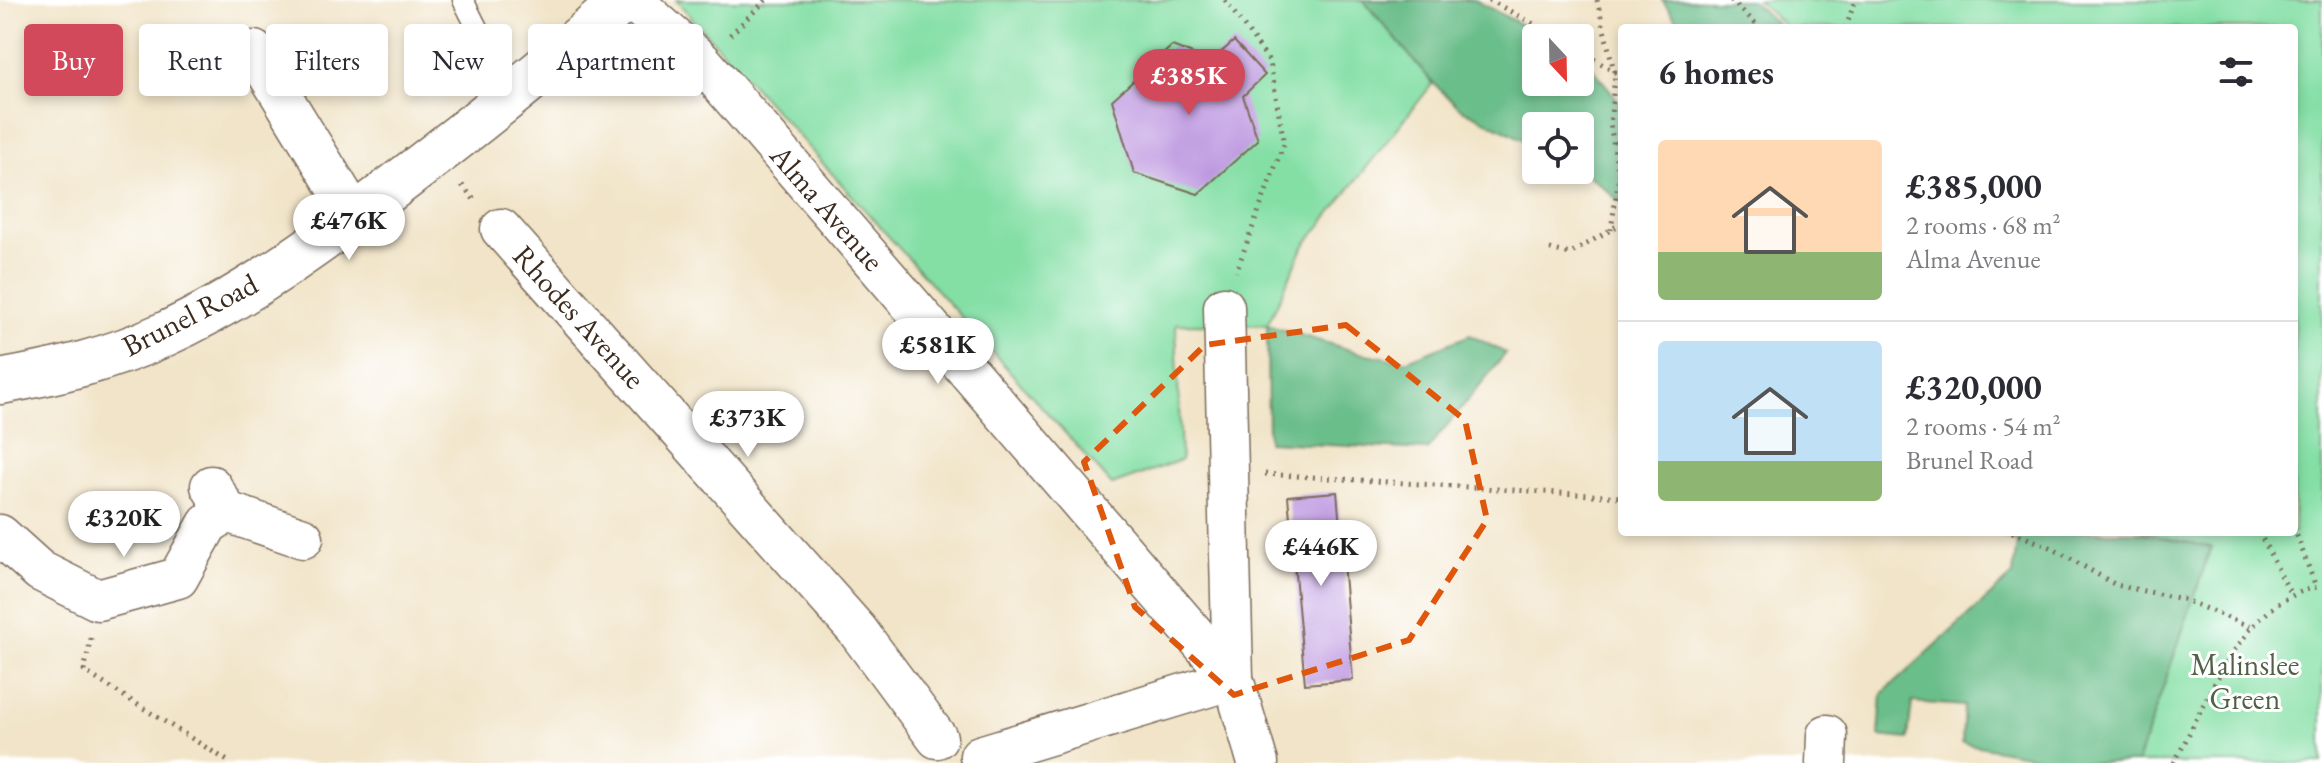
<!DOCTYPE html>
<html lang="en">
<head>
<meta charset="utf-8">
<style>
  body { margin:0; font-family:"EB Garamond",serif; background:#f2f2f3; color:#2b2b33; height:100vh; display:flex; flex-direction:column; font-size:30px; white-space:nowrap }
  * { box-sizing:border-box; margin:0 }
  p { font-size:26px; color:#7c7c81 }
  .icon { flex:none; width:44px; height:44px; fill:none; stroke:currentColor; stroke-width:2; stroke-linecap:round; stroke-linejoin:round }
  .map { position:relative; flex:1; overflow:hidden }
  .drawer { position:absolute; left:1618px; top:24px; width:680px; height:512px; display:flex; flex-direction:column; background:#fff; border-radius:8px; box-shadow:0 4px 12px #0003 }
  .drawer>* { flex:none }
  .top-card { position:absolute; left:24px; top:24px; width:760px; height:72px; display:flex; gap:16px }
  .needle { width:52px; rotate:158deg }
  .tools { position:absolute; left:1522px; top:24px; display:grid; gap:16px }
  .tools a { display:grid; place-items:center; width:72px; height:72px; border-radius:8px; background:#fff; box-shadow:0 4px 12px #0003; font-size:40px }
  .price { position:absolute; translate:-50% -68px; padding:0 18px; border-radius:28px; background:#fff; color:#222; font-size:26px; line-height:52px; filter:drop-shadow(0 2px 4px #0008) }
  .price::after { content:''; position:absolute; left:50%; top:48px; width:24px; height:18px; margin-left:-12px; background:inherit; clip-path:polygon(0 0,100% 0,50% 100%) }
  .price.active { background:#d1495b; color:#fff }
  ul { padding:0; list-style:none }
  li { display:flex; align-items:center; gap:24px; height:200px; padding:0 40px }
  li+li { border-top:2px solid #e1e1e2 }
  li span { display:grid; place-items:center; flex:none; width:224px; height:160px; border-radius:8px; color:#555 }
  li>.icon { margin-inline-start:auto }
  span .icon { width:96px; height:96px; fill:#fffc; stroke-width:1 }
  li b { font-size:34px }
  h2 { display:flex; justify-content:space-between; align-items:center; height:96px; padding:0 40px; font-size:34px }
  .tag { padding:0 28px; border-radius:8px; background:#fff; box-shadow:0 4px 12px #0003; font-size:28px; line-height:72px }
  .tag.active { background:#d1495b; color:#fff }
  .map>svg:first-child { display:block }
  .green { fill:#84dfa5; stroke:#608462; stroke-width:2 }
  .forest { fill:#6bbe8a; stroke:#537454; stroke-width:2 }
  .building { fill:#bd98e0 }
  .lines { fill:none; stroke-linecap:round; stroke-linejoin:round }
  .lane-casing { stroke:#7b6b5a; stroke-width:23 }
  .street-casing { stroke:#7b6b5a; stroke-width:43 }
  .secondary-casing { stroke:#7b6b5a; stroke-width:47 }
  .path { stroke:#7b6b5a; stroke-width:5; stroke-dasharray:2 6; stroke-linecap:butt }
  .lane { stroke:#fff; stroke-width:20 }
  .street { stroke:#fff; stroke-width:40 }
  .secondary { stroke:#fff; stroke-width:44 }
  .marked { fill:none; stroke:#df570d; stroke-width:6; stroke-dasharray:16 10; stroke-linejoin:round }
  .labels { text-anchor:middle; stroke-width:6; stroke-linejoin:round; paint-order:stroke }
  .street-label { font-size:30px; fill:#3b2a1e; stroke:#fff }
  .park-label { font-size:30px; fill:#516046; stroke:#fff }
</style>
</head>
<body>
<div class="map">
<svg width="2322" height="763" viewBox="0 0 2322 763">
  <rect width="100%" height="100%" fill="#fff"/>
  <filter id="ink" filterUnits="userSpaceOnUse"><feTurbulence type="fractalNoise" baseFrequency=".0125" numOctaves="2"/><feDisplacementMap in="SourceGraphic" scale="16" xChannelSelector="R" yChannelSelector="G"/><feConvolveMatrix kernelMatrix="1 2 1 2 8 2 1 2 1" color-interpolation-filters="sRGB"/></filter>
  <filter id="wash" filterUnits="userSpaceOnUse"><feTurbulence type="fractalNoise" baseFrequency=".006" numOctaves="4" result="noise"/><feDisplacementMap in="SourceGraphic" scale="32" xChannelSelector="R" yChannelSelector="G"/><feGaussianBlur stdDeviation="1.8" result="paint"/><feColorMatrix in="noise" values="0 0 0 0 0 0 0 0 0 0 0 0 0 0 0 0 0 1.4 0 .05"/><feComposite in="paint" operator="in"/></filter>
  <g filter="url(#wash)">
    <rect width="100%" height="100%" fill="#f1e4c8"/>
    <g class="green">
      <path d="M 676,0 L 1363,0 L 1433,83 L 1303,248 L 1267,325 L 1176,324 L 1181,460 L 1112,485 Z"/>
      <path d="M 1757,0 L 2322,0 L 2322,763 L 2137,763 L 2211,547 L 2135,532 L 2294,532 L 2294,28 L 1787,28 Z"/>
    </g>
    <g class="forest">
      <path d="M 1363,0 L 1475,0 L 1546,38 L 1536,38 L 1536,82 L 1580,82 L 1580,55 L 1584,57 L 1622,105 L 1622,203 L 1580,168 L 1580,126 L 1536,126 L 1536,146 L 1460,108 L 1433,83 Z"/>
      <path d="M 1662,0 L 1751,0 L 1781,28 L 1682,28 Z"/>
      <path d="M 1267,325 L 1360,353 L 1405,361 L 1470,335 L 1506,353 L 1427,450 L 1268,442 Z"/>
      <path d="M 1995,532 L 2135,532 L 2211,547 L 2137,763 L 2068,763 L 1962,743 L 1964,706 L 1912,702 L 1908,739 L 1879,736 L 1882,694 L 2013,575 L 2017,542 Z"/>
    </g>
    <g id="blocks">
      <g class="building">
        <path d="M 1234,41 L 1265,75 L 1243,96 L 1258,140 L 1198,194 L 1134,173 L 1112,100 L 1172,46 L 1211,61 Z"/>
        <path d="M 1337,492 L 1353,680 L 1305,684 L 1288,496 Z"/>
      </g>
    </g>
  </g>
  <g filter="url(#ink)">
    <use href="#blocks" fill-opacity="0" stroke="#7b6b5a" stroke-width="2"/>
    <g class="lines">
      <defs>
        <path id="lane" d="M 463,0 L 512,97"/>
        <g id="street">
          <path d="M 632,0 L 702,62 L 1233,679 L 1258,763"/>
          <path d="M 254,51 L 355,216"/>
          <path d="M 501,229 L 857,630 L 937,738"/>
          <path d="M 211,486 L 227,512 L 303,538"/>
          <path d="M 0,535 L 40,571 L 98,600 L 178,578 L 208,524 L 227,512"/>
          <path d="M 980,756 L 1233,679 L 1224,307"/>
          <path d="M 1826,763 L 1827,735"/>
        </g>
        <path id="secondary" d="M 0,382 C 56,372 111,359 163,335 C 244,298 317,245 388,191 C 469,130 548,67 624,0"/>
      </defs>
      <use href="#lane" class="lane-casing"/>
      <use href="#street" class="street-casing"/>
      <use href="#secondary" class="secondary-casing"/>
      <g class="path">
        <path d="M 1225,0 L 1270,62 L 1284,143 L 1236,272"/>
        <path d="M 1489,0 L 1560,38"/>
        <path d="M 1597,0 L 1615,75 L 1610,124 L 1619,176 L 1611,230"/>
        <path d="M 1731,0 L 1760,28"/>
        <path d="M 1846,28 L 1855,0"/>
        <path d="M 730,35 L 766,0"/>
        <path d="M 1580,51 L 1622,76"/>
        <path d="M 462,185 L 476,202"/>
        <path d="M 1550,249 L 1570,254 L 1622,223"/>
        <path d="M 1265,474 L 1622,497"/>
        <path d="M 2294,528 L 2316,587"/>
        <path d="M 2012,532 L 2050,547 L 2116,585 L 2182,599 L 2253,628"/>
        <path d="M 2259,532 L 2291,595"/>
        <path d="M 91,638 L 84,671 L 231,763"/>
        <path d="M 2174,763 C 2209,699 2242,599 2322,586"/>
      </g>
      <use href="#lane" class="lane"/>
      <use href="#street" class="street"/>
      <use href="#secondary" class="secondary"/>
    </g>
  </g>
  <path class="marked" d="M 1346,325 L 1465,420 L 1487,520 L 1409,640 L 1234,695 L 1135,607 L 1084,462 L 1205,345 Z"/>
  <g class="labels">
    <g class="street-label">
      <text transform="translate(827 208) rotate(49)" y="10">Alma Avenue</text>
      <text transform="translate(190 315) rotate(-27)" y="10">Brunel Road</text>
      <text transform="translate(579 317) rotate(48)" y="10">Rhodes Avenue</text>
    </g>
    <g class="park-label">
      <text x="2245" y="675">Malinslee<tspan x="2245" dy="34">Green</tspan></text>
    </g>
  </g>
</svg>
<div class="tools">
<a><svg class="needle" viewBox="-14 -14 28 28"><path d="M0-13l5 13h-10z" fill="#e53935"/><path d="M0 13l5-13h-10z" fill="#7c7c81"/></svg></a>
<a><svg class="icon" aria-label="locate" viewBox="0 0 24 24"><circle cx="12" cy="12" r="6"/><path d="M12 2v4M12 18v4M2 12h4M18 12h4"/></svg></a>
</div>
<b class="price active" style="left:1189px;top:117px">£385K</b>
<b class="price" style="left:349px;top:262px">£476K</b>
<b class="price" style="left:938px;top:386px">£581K</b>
<b class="price" style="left:748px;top:459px">£373K</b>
<b class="price" style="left:124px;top:559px">£320K</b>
<b class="price" style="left:1321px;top:588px">£446K</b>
<div class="top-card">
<a class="tag active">Buy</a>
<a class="tag">Rent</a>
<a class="tag">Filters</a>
<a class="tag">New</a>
<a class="tag">Apartment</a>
</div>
<section class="drawer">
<h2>6 homes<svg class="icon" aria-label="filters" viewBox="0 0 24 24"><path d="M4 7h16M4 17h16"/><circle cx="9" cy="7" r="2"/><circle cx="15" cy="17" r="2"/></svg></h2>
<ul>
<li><span style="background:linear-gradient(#ffd9b3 70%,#8fb573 0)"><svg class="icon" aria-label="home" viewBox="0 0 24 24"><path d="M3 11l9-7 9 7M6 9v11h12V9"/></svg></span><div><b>£385,000</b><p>2 rooms · 68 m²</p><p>Alma Avenue</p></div></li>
<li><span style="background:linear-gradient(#bfe0f5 75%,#8fb573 0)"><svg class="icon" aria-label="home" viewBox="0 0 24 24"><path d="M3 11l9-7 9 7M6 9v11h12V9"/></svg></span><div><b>£320,000</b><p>2 rooms · 54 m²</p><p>Brunel Road</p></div></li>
</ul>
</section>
</div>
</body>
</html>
